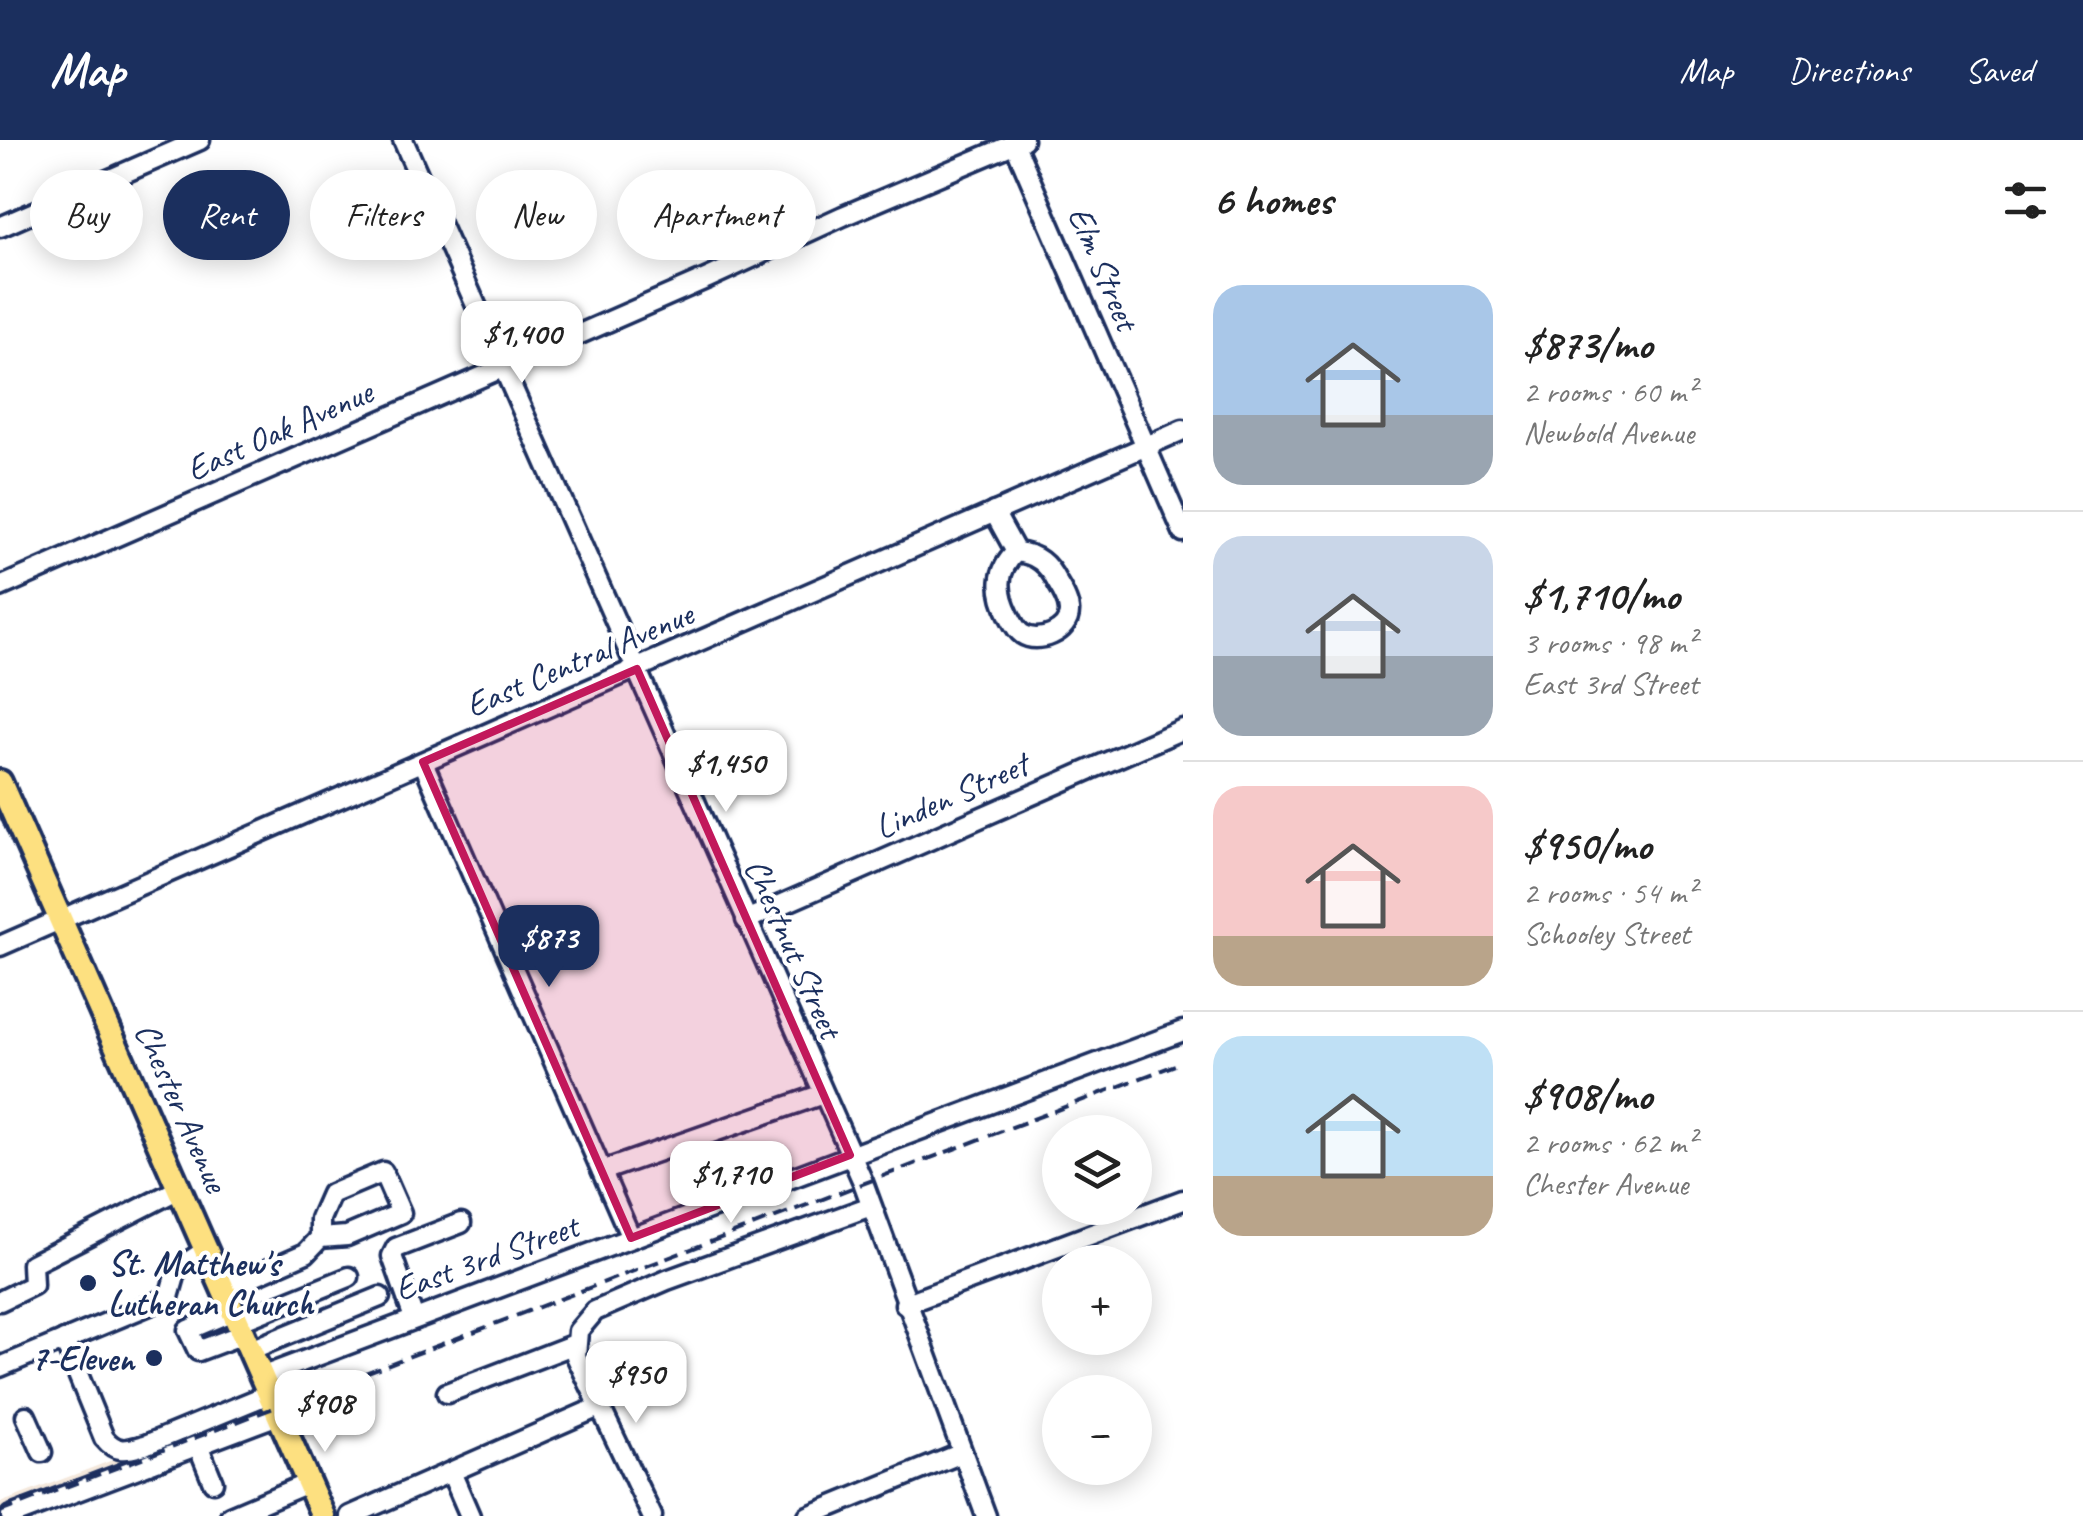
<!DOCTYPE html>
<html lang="en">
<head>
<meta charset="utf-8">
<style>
  body { margin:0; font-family:Caveat,sans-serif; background:#f2f2f2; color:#222; height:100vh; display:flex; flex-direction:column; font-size:38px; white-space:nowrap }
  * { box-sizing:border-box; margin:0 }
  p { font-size:32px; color:#767676 }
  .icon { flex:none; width:55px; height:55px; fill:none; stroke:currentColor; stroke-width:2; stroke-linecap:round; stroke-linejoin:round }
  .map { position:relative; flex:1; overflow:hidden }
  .drawer { display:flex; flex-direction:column; background:#fff; width:900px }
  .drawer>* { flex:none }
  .banner { position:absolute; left:30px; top:30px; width:950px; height:90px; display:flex; gap:20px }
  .tools { position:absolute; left:1042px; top:975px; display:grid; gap:20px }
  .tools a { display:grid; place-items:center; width:110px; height:110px; border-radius:50%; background:#fff; box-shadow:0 5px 25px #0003; font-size:50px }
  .price { position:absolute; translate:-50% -85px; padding:0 22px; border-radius:20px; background:#fff; color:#222; font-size:32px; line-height:65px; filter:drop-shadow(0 2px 5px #0008) }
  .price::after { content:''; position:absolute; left:50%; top:60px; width:30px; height:22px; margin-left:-15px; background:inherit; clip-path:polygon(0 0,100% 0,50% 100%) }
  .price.selected { background:#1b2f5e; color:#fff }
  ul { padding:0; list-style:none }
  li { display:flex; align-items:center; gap:30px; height:250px; padding:0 30px }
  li+li { border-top:2px solid #e0e0e0 }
  li span { display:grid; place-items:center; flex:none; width:280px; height:200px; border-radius:30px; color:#555 }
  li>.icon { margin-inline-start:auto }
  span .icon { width:120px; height:120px; fill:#fffc; stroke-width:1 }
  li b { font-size:42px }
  h2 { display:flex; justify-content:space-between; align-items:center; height:120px; padding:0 30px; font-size:42px }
  .chip { padding:0 35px; border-radius:45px; background:#fff; box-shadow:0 5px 25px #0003; font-size:35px; line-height:90px }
  .chip.selected { background:#1b2f5e; color:#fff }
  header { display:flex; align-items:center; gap:60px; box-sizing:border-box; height:140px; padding:0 50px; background:#1b2f5e; color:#fff }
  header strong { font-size:48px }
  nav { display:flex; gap:55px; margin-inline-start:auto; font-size:35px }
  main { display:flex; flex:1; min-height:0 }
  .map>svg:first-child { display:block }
  .built { fill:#f4e8dc }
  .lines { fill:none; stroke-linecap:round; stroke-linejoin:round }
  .minor-casing { stroke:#1b2f5e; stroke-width:25 }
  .major-casing { stroke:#1b2f5e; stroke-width:30 }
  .minor { stroke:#fff; stroke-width:18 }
  .major { stroke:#fde080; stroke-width:22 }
  .rail { stroke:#1b2f5e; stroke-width:4; stroke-dasharray:15 8; stroke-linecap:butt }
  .marked { fill:#c2185b; fill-opacity:0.2; stroke:#c2185b; stroke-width:8; stroke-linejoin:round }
  .poi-dot { fill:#1b2f5e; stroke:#fff; stroke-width:4 }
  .labels { text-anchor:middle; stroke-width:8; stroke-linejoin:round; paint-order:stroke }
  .street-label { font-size:35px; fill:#1b2f5e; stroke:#fff }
  .poi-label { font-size:35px; font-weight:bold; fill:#1b2f5e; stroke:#fff; text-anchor:start }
</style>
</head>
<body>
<header>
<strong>Map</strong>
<nav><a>Map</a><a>Directions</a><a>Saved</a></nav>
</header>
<main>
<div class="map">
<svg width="1183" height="1376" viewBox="0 0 1183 1376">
  <rect width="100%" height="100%" fill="#fff"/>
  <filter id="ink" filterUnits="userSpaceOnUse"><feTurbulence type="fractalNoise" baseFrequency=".01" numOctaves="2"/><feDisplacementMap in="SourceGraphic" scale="20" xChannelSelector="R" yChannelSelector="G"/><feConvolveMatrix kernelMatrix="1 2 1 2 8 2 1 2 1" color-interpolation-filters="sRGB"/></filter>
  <g filter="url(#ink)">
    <path class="built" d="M 254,1266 L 259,1277 L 0,1376 L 0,1363 Z"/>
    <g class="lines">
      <defs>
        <g id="minor">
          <path d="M 403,0 L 863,1042 L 986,1376"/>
          <path d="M 1013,0 L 1183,392"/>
          <path d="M 0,87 L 200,0"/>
          <path d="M 994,372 L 1016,412 C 996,431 997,451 1009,475 C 1012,481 1016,490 1022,494 C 1038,505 1070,492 1069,471 C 1069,462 1062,450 1057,442 C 1048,424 1037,414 1016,412"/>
          <path d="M 0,447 L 708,138 L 843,76 L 1023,0"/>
          <path d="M 423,622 L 631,1098"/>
          <path d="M 746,780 L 1183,589"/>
          <path d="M 0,806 L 1183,290"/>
          <path d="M 602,1031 L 823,954"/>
          <path d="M 223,1149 L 306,1113 L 320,1098 L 320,1079 L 331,1054 L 383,1032 L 401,1073 L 347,1096 L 320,1098"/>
          <path d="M 0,1161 L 33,1145 L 32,1124 L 179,1049"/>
          <path d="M 905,1164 L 1183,1060"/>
          <path d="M 233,1171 L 188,1190 L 198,1211 L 243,1194"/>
          <path d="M 414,1178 L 392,1116 L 396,1108 L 461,1083"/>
          <path d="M 238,1182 L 349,1137"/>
          <path d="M 64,1200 L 104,1298 C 117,1314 127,1310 145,1305 L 269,1254"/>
          <path d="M 250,1210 L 380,1157"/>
          <path d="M 0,1227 L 169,1157 L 177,1129 L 206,1110"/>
          <path d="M 261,1237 L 1183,891"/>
          <path d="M 447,1253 L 575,1204"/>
          <path d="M 26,1276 L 42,1312"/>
          <path d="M 198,1305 L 213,1342"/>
          <path d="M 451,1332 L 470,1376"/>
          <path d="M 11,1376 L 278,1275"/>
          <path d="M 230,1376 L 308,1343"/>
          <path d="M 350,1376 L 601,1266"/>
          <path d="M 652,1376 L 576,1216 L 578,1191 L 595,1171 L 667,1140 L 871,1066"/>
          <path d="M 808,1376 L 962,1313"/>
        </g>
        <path id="major" d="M 0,642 L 323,1376"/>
      </defs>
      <use href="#minor" class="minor-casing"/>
      <use href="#major" class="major-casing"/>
      <use href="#minor" class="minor"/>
      <use href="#major" class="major"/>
      <path class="rail" d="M 0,1372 L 1183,922"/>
    </g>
  </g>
  <path class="marked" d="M 637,529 L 850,1015 L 631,1098 L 423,622 Z"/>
  <g class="poi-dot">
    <circle cx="88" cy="1143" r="10"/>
    <circle cx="154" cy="1218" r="10"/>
  </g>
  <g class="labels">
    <g class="street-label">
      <text transform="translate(1104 128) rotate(67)" y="12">Elm Street</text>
      <text transform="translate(279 290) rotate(-24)" y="12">East Oak Avenue</text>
      <text transform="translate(579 519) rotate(-23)" y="12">East Central Avenue</text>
      <text transform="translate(951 655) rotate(-24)" y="12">Linden Street</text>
      <text transform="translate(794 808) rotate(66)" y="12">Chestnut Street</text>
      <text transform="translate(182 967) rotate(66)" y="12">Chester Avenue</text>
      <text transform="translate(486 1117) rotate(-20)" y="12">East 3rd Street</text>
    </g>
    <g class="poi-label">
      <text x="108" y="1135">St. Matthew's<tspan x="108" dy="40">Lutheran Church</tspan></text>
      <text x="134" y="1230" text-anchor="end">7-Eleven</text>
    </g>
  </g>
</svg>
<div class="tools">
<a><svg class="icon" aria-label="layers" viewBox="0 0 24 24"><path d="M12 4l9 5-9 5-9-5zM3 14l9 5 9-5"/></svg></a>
<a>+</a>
<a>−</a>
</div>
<b class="price" style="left:522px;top:246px">$1,400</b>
<b class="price" style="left:726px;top:675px">$1,450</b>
<b class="price selected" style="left:549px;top:850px">$873</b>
<b class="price" style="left:731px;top:1086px">$1,710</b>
<b class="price" style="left:636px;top:1286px">$950</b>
<b class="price" style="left:325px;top:1315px">$908</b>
<div class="banner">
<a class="chip">Buy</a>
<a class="chip selected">Rent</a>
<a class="chip">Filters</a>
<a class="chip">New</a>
<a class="chip">Apartment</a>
</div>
</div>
<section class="drawer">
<h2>6 homes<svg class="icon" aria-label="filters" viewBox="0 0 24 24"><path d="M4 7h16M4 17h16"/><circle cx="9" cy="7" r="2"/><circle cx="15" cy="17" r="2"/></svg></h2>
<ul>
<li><span style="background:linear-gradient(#a9c7e8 65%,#9aa5b1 0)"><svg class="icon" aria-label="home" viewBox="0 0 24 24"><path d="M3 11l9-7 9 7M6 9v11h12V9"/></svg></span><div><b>$873/mo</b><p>2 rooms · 60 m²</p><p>Newbold Avenue</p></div></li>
<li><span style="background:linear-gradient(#c9d6e8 60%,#9aa5b1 0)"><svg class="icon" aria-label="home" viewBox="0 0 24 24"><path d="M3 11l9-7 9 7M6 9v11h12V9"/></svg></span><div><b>$1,710/mo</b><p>3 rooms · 98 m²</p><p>East 3rd Street</p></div></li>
<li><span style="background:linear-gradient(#f6c9c9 75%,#b9a48a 0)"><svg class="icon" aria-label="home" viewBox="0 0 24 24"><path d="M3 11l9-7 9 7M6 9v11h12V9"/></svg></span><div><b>$950/mo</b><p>2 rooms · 54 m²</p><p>Schooley Street</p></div></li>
<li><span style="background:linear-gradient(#bfe0f5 70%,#b9a48a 0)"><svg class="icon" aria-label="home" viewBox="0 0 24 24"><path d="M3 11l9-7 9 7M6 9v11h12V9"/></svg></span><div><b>$908/mo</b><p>2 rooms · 62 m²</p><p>Chester Avenue</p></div></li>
</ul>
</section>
</main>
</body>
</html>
